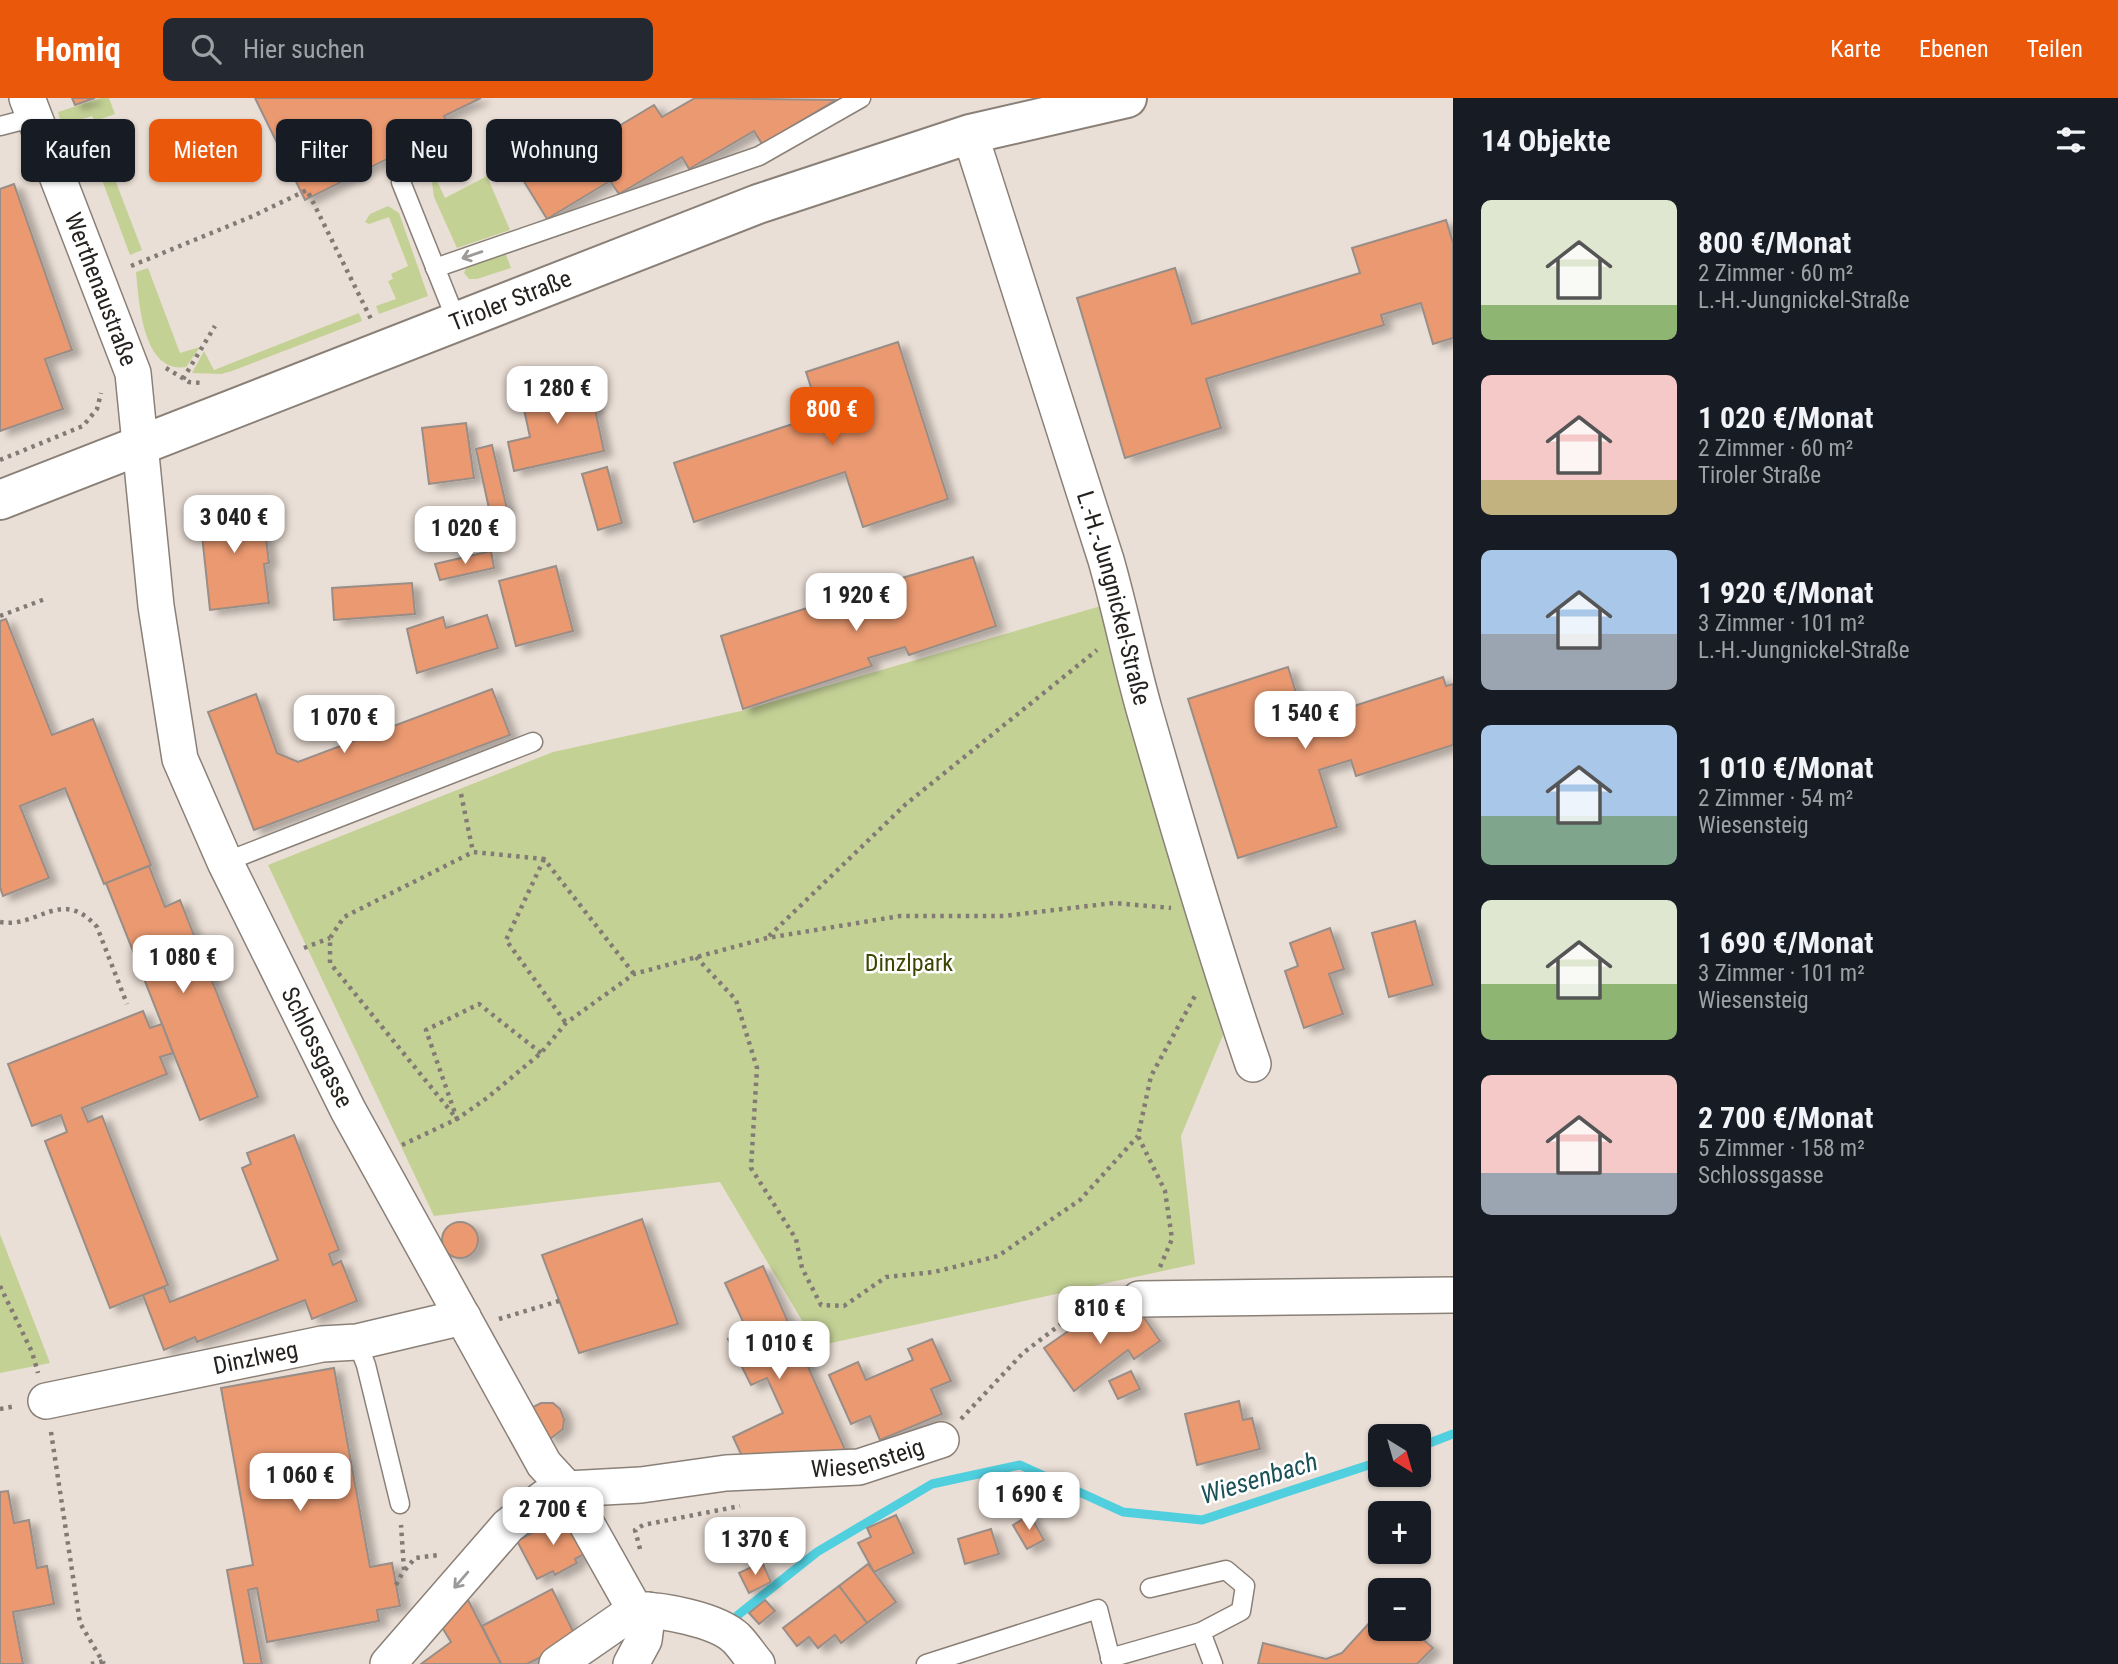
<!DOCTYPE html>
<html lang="de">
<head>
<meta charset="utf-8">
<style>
  body { margin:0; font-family:"Roboto Condensed",sans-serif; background:#242831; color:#f1f3f6; height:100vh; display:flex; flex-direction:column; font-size:26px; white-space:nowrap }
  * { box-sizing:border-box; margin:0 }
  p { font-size:23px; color:#9ea1a6 }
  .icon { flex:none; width:38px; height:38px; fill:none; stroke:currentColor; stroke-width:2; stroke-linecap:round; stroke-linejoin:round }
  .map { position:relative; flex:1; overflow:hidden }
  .side { display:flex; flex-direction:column; background:#171b24; width:665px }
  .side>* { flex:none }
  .banner { position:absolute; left:21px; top:21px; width:665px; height:63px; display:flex; gap:14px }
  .needle { width:46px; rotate:143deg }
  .tools { position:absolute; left:1368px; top:1326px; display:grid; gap:14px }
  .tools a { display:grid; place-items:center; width:63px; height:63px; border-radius:10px; background:#171b24; box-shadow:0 2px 5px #0004; font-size:35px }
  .price { position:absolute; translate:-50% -60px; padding:0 16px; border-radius:14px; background:#fff; color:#222; font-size:23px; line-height:46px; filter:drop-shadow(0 2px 4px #0008) }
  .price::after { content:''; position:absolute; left:50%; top:42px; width:21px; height:16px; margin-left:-10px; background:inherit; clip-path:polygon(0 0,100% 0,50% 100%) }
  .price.on { background:#ea580c; color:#fff }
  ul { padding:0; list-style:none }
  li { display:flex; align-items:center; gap:21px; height:175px; padding:0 28px }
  li span { display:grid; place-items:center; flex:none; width:196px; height:140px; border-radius:10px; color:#555 }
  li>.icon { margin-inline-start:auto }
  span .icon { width:84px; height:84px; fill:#fffc; stroke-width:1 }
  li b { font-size:30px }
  h2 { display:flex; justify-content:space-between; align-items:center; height:84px; padding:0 28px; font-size:30px }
  .tag { padding:0 24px; border-radius:10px; background:#171b24; box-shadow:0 2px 5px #0004; font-size:24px; line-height:63px }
  .tag.on { background:#ea580c; color:#fff }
  header { display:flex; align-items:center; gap:42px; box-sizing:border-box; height:98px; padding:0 35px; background:#ea580c; color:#fff }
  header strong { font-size:33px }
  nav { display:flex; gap:38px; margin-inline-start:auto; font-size:24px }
  .search { width:490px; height:63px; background:#242831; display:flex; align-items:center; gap:18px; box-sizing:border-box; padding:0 24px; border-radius:10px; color:#9ea1a6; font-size:26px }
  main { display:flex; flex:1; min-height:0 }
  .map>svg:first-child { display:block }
  .green { fill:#c4d195 }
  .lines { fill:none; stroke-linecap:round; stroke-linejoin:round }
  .stream { stroke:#50cfdf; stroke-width:9 }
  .building { fill:#ea9970; stroke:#998d87; stroke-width:2; filter:url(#shadow) }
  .service-casing { stroke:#8a8077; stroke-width:21 }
  .minor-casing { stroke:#8a8077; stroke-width:38 }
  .secondary-casing { stroke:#8a8077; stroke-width:42 }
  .path { stroke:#827b75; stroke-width:4.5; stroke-dasharray:3.5 5; stroke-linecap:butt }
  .service { stroke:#fff; stroke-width:18 }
  .minor { stroke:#fff; stroke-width:35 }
  .secondary { stroke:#fff; stroke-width:38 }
  .oneway { stroke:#9d9b9a }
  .labels { text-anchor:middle; stroke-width:5; stroke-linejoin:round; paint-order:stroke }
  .street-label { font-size:24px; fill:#25211e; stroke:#fff }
  .park-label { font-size:24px; fill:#3c4501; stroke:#fff }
  .water-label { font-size:26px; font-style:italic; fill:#1b5258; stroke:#fff }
</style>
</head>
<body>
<header>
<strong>Homiq</strong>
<div class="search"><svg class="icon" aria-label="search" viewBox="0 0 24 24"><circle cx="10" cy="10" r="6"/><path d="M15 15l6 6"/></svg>Hier suchen</div>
<nav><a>Karte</a><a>Ebenen</a><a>Teilen</a></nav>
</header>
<main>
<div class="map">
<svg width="1453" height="1566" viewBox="0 0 1453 1566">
  <defs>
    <filter id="shadow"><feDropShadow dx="8" dy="4.5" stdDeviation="3.5" flood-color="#0004"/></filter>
  </defs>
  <rect width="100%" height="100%" fill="#eadfd6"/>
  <g class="green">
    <path d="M 101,0 L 109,0 L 115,16 L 95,23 L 92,18 L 71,25 L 60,22 L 58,14 Z"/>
    <path d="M 109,66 L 142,152 L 130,157 L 99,74 Z"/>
    <path d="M 487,78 L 510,132 L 457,150 L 434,99 L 432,85 L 436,81 L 445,100 Z"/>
    <path d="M 388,108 L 399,115 L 428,198 L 379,216 L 376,208 L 396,201 L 388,183 L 393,181 L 391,176 L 408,168 L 389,119 L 369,126 L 365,124 L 370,116 Z"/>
    <path d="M 505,154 L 511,170 L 477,181 L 469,181 L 464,175 L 467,167 Z"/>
    <path d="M 148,170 L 180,255 L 200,249 L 186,269 C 142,276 139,202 136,174 Z"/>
    <path d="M 359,215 L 362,223 L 232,273 L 221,276 L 192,275 L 204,253 L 214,272 Z"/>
    <path d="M 1118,503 L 1223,937 L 1181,1038 L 1195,1166 L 817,1248 L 720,1084 L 434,1118 L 268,767 L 553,654 L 741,613 Z"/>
    <path d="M 0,1136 L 50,1265 L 0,1275 Z"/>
  </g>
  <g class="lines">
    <g class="stream">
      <path d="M 1419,1349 L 1453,1336"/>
      <path d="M 738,1517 L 817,1454 L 932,1386 L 1020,1367 L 1123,1414 L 1202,1422 L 1381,1363"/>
    </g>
  </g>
  <g class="building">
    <path d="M 72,0 L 95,0 L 75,7 Z"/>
    <path d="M 255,0 L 481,0 L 444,18 L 452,36 L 394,65 L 391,59 L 305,102 Z"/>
    <path d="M 695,0 L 836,2 L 762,46 L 754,33 L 689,71 L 682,59 L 619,96 L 610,83 L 547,121 L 517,72 L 585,33 L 592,44 L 654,7 L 662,19 Z"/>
    <path d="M 14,86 L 72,252 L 45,261 L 63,311 L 0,333 L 0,91 Z"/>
    <path d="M 1446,122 L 1453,145 L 1453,240 L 1433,246 L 1421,205 L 1381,217 L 1384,227 L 1206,281 L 1221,330 L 1125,360 L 1077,200 L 1175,170 L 1192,226 L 1360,175 L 1352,150 Z"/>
    <path d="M 898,244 L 948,401 L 863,429 L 845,374 L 694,424 L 674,365 L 820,317 L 806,274 Z"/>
    <path d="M 572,281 L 575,296 L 591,293 L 604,353 L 514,373 L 508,344 L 530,339 L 520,293 Z"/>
    <path d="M 466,325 L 474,380 L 429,386 L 422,330 Z"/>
    <path d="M 492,347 L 507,411 L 490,415 L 476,351 Z"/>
    <path d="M 607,369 L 622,425 L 598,432 L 582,376 Z"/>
    <path d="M 256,403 L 261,442 L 266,441 L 269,465 L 264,466 L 269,505 L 210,512 L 199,409 Z"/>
    <path d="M 491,453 L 494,470 L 440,482 L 435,466 Z"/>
    <path d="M 973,459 L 996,528 L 909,557 L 905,549 L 868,560 L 872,568 L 743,611 L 721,538 L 847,497 L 854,520 L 892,509 L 885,485 Z"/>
    <path d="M 556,468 L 573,533 L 516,548 L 499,483 Z"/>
    <path d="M 412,485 L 415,516 L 334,522 L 332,490 Z"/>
    <path d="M 487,517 L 498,550 L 417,575 L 407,531 L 443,519 L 446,530 Z"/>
    <path d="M 6,521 L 52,637 L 93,621 L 151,767 L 104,786 L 65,690 L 20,708 L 49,780 L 3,798 L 0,789 L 0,523 Z"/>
    <path d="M 1288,569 L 1305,624 L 1443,579 L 1446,588 L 1453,586 L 1453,647 L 1356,678 L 1351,662 L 1319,672 L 1337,729 L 1238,760 L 1188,601 Z"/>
    <path d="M 492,591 L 510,637 L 254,732 L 208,614 L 256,596 L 277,655 L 298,664 Z"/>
    <path d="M 149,768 L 165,809 L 180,802 L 258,999 L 200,1022 L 106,785 Z"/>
    <path d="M 1415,823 L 1433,887 L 1389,899 L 1372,835 Z"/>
    <path d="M 1330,830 L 1344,871 L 1329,876 L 1343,916 L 1304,930 L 1285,873 L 1298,868 L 1290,845 Z"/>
    <path d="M 143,913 L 150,930 L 162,926 L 173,955 L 160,959 L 167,976 L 82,1010 L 88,1024 L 102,1018 L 168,1187 L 110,1210 L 45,1043 L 67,1034 L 61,1017 L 32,1028 L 8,966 Z"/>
    <path d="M 294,1037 L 339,1152 L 329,1156 L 333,1167 L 341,1163 L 357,1203 L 312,1221 L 305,1202 L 197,1244 L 195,1239 L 164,1252 L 143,1197 L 164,1189 L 170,1204 L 278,1162 L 242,1070 L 251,1066 L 247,1055 Z"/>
    <path d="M 642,1121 L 678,1226 L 579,1255 L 542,1157 Z"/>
    <circle cx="460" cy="1142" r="18"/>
    <path d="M 763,1168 L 847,1356 L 747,1369 L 733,1339 L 783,1315 L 767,1280 L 751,1287 L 728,1241 L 747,1232 L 725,1185 Z"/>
    <path d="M 1139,1212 L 1160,1243 L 1134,1261 L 1128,1252 L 1074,1293 L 1044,1250 L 1083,1223 L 1088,1231 L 1113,1214 L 1121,1225 Z"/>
    <path d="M 932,1241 L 951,1283 L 931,1291 L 942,1316 L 880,1342 L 870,1318 L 851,1326 L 829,1277 L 858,1264 L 866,1282 L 913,1262 L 908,1251 Z"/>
    <path d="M 334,1270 L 370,1469 L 392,1465 L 400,1508 L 377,1512 L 379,1523 L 267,1544 L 257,1490 L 248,1492 L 262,1566 L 244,1566 L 227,1472 L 253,1467 L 221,1290 Z"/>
    <path d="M 1131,1273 L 1140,1291 L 1118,1301 L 1109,1283 Z"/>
    <path d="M 1239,1303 L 1243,1322 L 1252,1320 L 1260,1351 L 1197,1367 L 1185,1316 Z"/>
    <path d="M 541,1305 L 553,1305 L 560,1311 L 564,1321 L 563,1331 L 550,1341 L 528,1316 L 533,1309 Z"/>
    <path d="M 8,1393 L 14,1425 L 29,1422 L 37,1470 L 47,1468 L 54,1506 L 13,1514 L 23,1566 L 0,1566 L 0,1394 Z"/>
    <path d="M 568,1415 L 588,1454 L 575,1461 L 577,1465 L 555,1477 L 553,1473 L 537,1481 L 517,1443 Z"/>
    <path d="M 896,1417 L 914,1455 L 874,1474 L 858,1445 L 871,1439 L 867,1430 Z"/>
    <path d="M 1030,1417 L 1044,1442 L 1027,1451 L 1013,1427 Z"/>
    <path d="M 991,1431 L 999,1456 L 965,1466 L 958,1441 Z"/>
    <path d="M 762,1464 L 771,1484 L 749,1495 L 739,1475 Z"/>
    <path d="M 868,1466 L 896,1504 L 867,1525 L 839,1488 Z"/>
    <path d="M 839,1488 L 867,1525 L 841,1545 L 835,1537 L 818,1550 L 809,1539 L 797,1548 L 783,1530 Z"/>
    <path d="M 552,1491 L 577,1541 L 527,1566 L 501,1566 L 482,1528 Z"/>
    <path d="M 466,1498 L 501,1566 L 421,1566 L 451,1544 L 440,1526 Z"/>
    <path d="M 765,1502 L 775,1513 L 759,1526 L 749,1515 Z"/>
    <path d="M 1381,1512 L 1381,1531 L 1411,1531 L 1433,1550 L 1417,1566 L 1258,1566 L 1263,1545 L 1326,1561 L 1342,1555 Z"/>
  </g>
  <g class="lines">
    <defs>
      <g id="service">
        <path d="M 0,28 L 35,19"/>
        <path d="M 401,84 L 457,224"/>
        <path d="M 435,170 L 759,58 L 861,0"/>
        <path d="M 225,764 L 533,644"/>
        <path d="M 357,1244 L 366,1267 L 400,1406"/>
        <path d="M 1201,1534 L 1213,1566"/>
        <path d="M 1110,1560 L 1201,1534 L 1241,1513 L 1245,1488 L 1226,1472 L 1150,1490"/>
        <path d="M 926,1566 L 1098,1511 L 1112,1566"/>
      </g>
      <g id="minor">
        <path id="s1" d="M 27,0 L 133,275 L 156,508 L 180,661 L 225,764 L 348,1012 L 544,1366 L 567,1391 L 635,1512"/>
        <path id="s2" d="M 970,36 L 1106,462 C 1120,511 1130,561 1144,611 C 1178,730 1213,849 1253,966"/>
        <path d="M 1139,1201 L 1453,1197"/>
        <path id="s3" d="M 46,1303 L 322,1246 L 357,1244 L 463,1219"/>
        <path id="s4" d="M 388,1566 L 508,1428 L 544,1400 L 567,1391 L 641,1387 L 726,1375 L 859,1369 L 941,1342"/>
        <path d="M 557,1566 L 635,1512 C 661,1511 717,1522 736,1540 C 744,1548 750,1558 757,1566"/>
        <path d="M 631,1566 L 644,1542 L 648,1512"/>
      </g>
      <g id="secondary">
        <path id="s5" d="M 0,402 L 758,106 L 970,36 L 1127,0"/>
      </g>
    </defs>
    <use href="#service" class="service-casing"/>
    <use href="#minor" class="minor-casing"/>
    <use href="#secondary" class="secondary-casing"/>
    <g class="path">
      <path d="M 131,168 L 253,118 L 307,92 L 371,221"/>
      <path d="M 166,270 L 189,284 L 201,285"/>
      <path d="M 183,281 L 215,228"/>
      <path d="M 0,362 L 83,328 L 97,311 L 101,295"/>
      <path d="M 0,518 L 45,501"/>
      <path d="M 461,696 L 473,754"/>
      <path d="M 544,761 L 506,842 L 566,925"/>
      <path d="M 0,824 C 38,831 61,788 97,829 L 127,906"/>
      <path d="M 769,838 L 906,706 L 1097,552"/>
      <path d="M 304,850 L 330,840"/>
      <path d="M 696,859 L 736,902 L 757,970 L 751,1070 L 796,1141 L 802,1170 L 821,1207 L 844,1208 L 886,1179 L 934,1174 L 998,1158 L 1080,1102 L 1138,1038"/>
      <path d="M 541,955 L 479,906 L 426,932 L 457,1021 L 330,865 L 330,840 L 344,819 L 473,754 L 544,761 L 634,876"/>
      <path d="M 402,1047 L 457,1021 L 487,1000 L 541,955 L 566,925 L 634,876 L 767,840 L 900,818 L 1004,818 L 1114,805 L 1171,810"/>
      <path d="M 1160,1169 L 1172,1141 L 1165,1093 L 1138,1038 L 1151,978 L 1196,896"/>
      <path d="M 0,1188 L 32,1254 L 38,1275"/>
      <path d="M 499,1221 L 559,1203"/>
      <path d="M 0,1311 L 16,1308"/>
      <path d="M 961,1321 L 1023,1255 L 1078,1213 L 1109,1207"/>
      <path d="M 51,1334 L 80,1525 L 104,1566"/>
      <path d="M 640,1451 L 635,1432 L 643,1427 L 740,1408"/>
      <path d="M 405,1472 L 415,1460 L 439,1457"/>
      <path d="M 396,1487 L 404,1472 L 401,1427"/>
      <path d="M 91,1566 L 104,1563"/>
    </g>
    <use href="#service" class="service"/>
    <use href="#minor" class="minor"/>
    <use href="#secondary" class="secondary"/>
  </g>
  <defs><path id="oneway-shaft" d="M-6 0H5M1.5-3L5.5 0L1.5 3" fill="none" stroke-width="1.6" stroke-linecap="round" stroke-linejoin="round" transform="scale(1.75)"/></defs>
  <g class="oneway">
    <use href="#oneway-shaft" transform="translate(472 157) rotate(161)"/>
    <use href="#oneway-shaft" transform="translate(461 1482) rotate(131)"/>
  </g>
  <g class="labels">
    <g class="street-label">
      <text dy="8" stroke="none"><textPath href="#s1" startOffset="205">Werthenaustraße</textPath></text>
      <text dy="8" stroke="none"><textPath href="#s5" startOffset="548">Tiroler Straße</textPath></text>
      <text dy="8" stroke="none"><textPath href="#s2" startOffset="486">L.-H.-Jungnickel-Straße</textPath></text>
      <text dy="8" stroke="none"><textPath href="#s1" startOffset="1003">Schlossgasse</textPath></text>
      <text dy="8" stroke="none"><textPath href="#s3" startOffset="214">Dinzlweg</textPath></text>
      <text dy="8" stroke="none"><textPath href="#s4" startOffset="556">Wiesensteig</textPath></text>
    </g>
    <g class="park-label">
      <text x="909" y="873">Dinzlpark</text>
    </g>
    <g class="water-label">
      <text transform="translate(1259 1380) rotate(-17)" y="9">Wiesenbach</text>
    </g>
  </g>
</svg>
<div class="tools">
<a><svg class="needle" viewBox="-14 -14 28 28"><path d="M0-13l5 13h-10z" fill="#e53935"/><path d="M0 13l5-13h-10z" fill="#9ea1a6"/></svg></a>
<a>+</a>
<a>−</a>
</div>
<b class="price" style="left:557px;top:328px">1 280 €</b>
<b class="price on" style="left:832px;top:349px">800 €</b>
<b class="price" style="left:234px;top:457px">3 040 €</b>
<b class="price" style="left:465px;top:468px">1 020 €</b>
<b class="price" style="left:856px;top:535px">1 920 €</b>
<b class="price" style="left:1305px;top:653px">1 540 €</b>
<b class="price" style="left:344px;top:657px">1 070 €</b>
<b class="price" style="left:183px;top:897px">1 080 €</b>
<b class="price" style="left:1100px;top:1248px">810 €</b>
<b class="price" style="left:779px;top:1283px">1 010 €</b>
<b class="price" style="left:300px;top:1415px">1 060 €</b>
<b class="price" style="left:1029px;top:1434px">1 690 €</b>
<b class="price" style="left:553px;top:1449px">2 700 €</b>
<b class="price" style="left:755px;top:1479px">1 370 €</b>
<div class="banner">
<a class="tag">Kaufen</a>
<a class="tag on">Mieten</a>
<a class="tag">Filter</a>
<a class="tag">Neu</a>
<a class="tag">Wohnung</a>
</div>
</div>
<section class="side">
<h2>14 Objekte<svg class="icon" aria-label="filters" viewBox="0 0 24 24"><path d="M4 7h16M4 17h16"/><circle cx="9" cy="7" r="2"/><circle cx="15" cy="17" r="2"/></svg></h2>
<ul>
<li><span style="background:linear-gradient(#dfe7d0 75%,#8fb573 0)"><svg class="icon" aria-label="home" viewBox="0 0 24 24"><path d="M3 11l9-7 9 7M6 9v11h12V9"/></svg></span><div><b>800 €/Monat</b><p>2 Zimmer · 60 m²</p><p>L.-H.-Jungnickel-Straße</p></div></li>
<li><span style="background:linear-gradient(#f6c9c9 75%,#c2b280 0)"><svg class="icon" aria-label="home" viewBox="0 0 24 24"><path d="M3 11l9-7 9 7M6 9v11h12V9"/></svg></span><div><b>1 020 €/Monat</b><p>2 Zimmer · 60 m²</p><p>Tiroler Straße</p></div></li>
<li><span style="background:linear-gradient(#a9c7e8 60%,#9aa5b1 0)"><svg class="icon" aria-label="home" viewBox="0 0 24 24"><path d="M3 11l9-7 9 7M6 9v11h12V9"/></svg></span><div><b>1 920 €/Monat</b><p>3 Zimmer · 101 m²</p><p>L.-H.-Jungnickel-Straße</p></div></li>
<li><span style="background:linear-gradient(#a9c7e8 65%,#7fa58c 0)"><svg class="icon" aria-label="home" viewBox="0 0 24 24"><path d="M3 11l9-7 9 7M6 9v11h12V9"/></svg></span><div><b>1 010 €/Monat</b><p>2 Zimmer · 54 m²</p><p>Wiesensteig</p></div></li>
<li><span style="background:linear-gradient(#dfe7d0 60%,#8fb573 0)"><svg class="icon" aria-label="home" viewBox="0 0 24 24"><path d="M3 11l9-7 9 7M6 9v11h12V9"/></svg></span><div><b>1 690 €/Monat</b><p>3 Zimmer · 101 m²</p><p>Wiesensteig</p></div></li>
<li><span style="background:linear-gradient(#f6c9c9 70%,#9aa5b1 0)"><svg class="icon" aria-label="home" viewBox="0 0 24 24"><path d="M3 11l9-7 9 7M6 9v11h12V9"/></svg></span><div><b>2 700 €/Monat</b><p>5 Zimmer · 158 m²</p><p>Schlossgasse</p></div></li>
</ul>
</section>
</main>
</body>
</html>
